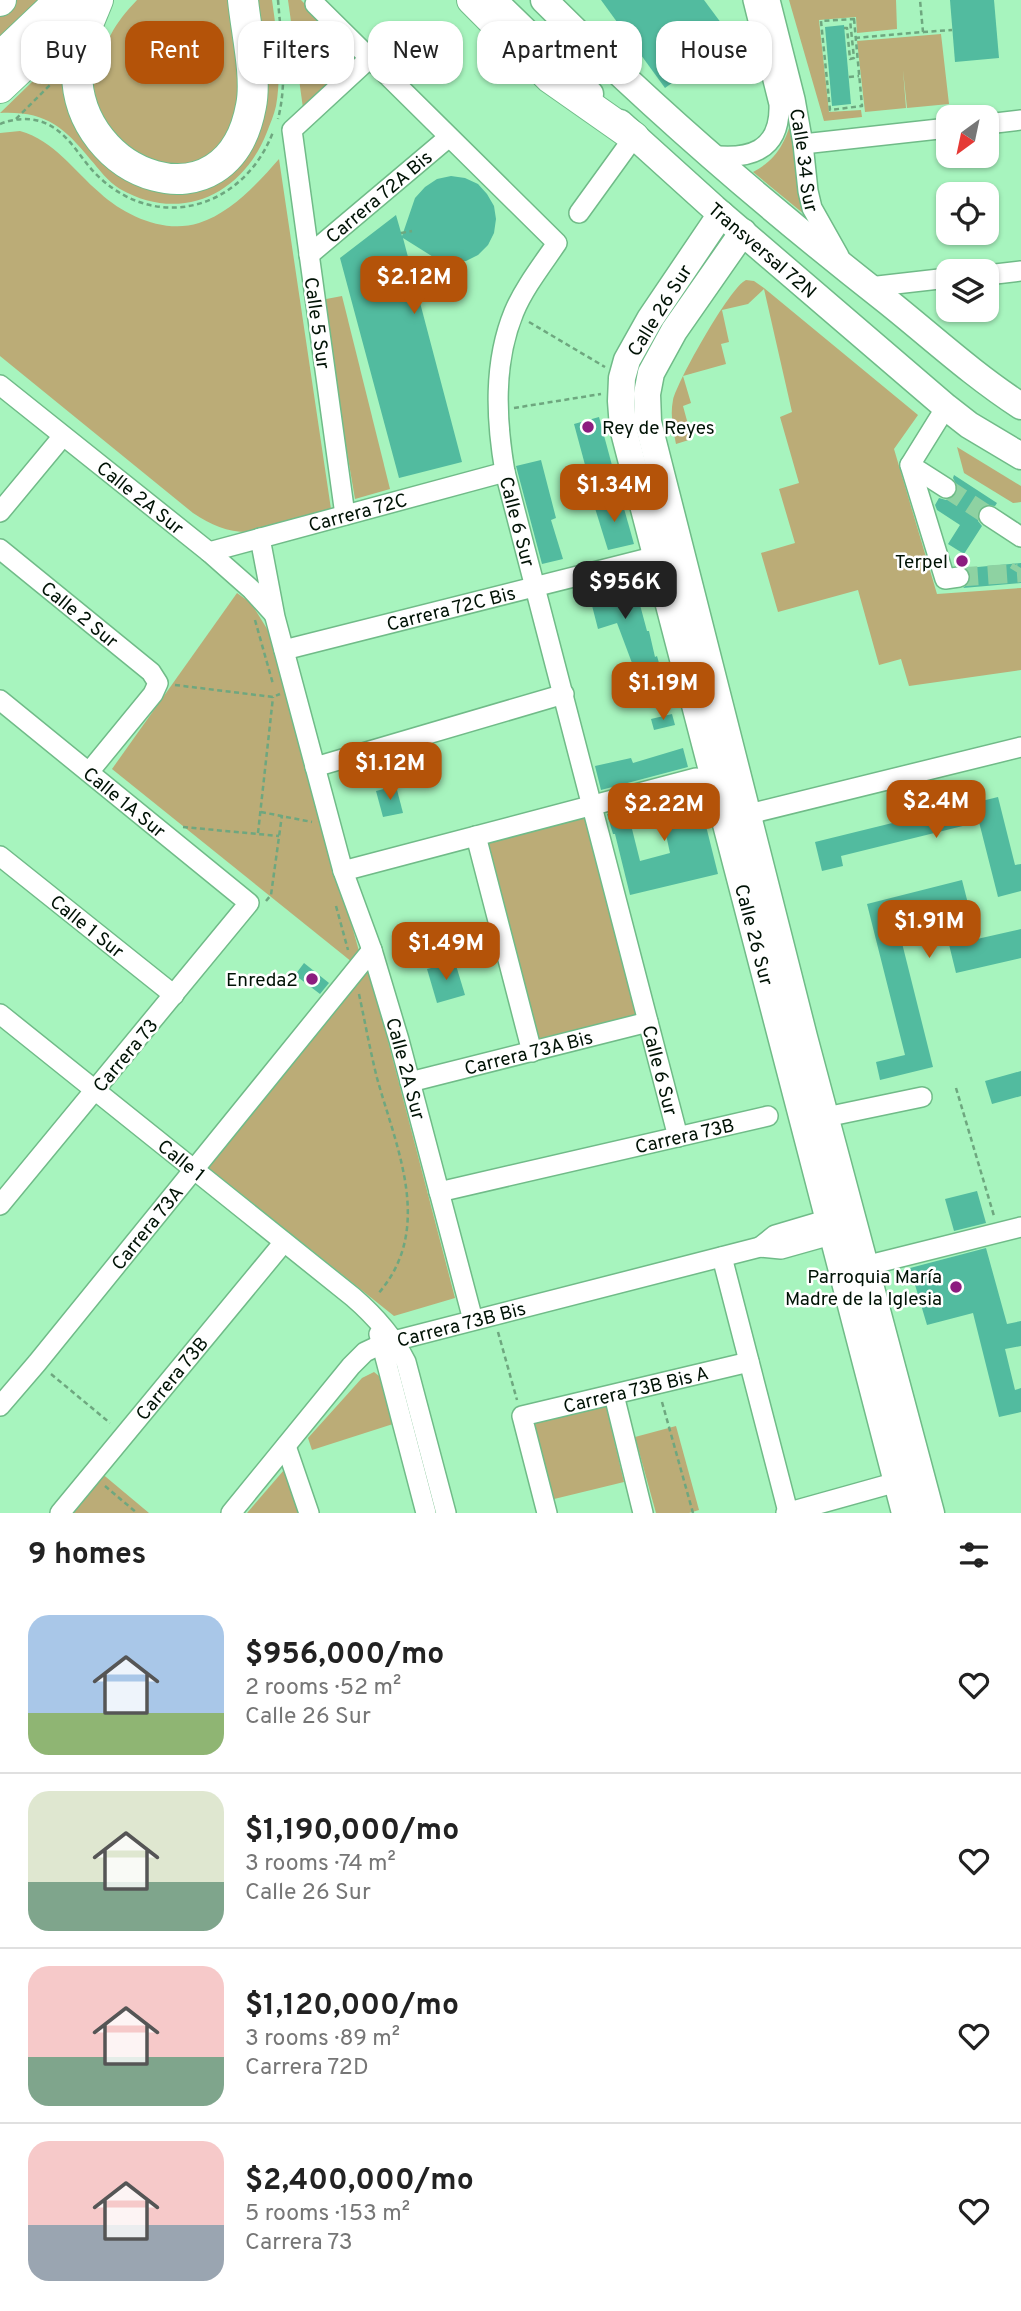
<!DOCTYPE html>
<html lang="en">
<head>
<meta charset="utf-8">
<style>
  body { margin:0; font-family:Overpass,sans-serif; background:#f2f2f2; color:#222; height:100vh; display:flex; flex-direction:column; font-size:26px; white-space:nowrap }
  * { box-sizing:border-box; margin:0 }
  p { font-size:23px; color:#767676 }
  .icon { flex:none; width:38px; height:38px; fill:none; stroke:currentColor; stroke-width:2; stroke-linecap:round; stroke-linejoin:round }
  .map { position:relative; height:1513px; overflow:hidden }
  .side { display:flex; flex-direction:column; background:#fff; flex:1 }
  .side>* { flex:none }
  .banner { position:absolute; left:21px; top:21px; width:980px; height:63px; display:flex; gap:14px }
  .needle { width:46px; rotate:213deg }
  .fabs { position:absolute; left:936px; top:105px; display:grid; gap:14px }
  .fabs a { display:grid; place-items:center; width:63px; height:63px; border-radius:14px; background:#fff; box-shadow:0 2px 5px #0004; font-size:35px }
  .price { position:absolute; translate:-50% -60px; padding:0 16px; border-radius:14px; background:#b45309; color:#fff; font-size:23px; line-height:46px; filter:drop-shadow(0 2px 4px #0008) }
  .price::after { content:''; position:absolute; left:50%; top:42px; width:21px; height:16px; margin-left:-10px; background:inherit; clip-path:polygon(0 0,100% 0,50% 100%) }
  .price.on { background:#222; color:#fff }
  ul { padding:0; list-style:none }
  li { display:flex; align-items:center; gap:21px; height:175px; padding:0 28px }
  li+li { border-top:2px solid #e0e0e0 }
  li span { display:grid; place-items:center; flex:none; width:196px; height:140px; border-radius:21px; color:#555 }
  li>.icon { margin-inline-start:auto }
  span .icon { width:84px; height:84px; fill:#fffc; stroke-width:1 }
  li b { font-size:30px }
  h2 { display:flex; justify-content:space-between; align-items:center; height:84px; padding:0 28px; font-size:30px }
  .tag { padding:0 24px; border-radius:21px; background:#fff; box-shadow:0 2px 5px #0004; font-size:24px; line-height:63px }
  .tag.on { background:#b45309; color:#fff }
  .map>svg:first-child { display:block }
  .green { fill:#bbac77 }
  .building { fill:#52bb9f; fill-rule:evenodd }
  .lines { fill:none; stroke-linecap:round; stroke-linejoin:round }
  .minor-tunnel { stroke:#8ed2a2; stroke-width:19; stroke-dasharray:19 10; stroke-linecap:butt }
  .minor-casing { stroke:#70bb88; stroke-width:22 }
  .major-casing { stroke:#70bb88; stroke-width:29 }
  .highway-casing { stroke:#70bb88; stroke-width:32 }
  .path { stroke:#6ea77f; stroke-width:2.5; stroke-dasharray:5 3.5; stroke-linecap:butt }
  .minor { stroke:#fff; stroke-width:19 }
  .major { stroke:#fff; stroke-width:26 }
  .highway { stroke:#fff; stroke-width:30 }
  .poi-dot { fill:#8c1c7f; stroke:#fff; stroke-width:2.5 }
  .labels { text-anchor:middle; stroke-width:5; stroke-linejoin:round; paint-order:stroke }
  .street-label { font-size:19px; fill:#001205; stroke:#fff }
  .poi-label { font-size:19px; fill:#001205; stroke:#fff; text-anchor:end }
</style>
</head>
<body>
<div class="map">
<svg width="1021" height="1513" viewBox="0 0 1021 1513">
  <rect width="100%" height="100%" fill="#a7f4be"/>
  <g class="green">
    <path d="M 12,0 L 50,0 L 0,47 L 0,12 Z"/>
    <path d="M 137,0 L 235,0 L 243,75 L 234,136 L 186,172 L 122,150 L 85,90 L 102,77 C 100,45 116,22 137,0 Z"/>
    <path d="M 250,0 L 272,0 C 277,35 282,72 276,106 C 274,115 270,124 267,132 C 243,194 181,224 120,189 C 108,182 99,169 90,159 C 63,126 45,111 0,113 L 64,51 L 66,84 L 118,170 L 232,165 Z"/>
    <path d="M 288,0 L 301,0 L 357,57 L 303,108 Z"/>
    <path d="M 789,0 L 896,0 L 897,29 L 857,33 L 856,17 L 819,20 L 829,112 L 861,110 L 862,117 L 824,121 Z"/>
    <path d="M 941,34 L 949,104 L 907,108 L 903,70 L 906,108 L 865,112 L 857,41 Z"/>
    <path d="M 793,115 L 810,219 L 753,172 C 778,159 786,141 793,115 Z"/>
    <path d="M 20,131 C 55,141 73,170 100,193 C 125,216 165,234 199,223 C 231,213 258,183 279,159 L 331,509 L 248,532 C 227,532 211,525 193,513 L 0,356 L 0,133 Z"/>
    <path d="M 746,280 L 754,281 L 764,288 L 918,415 L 894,449 L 937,594 L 1021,588 L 1021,670 L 909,686 L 901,659 L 879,665 L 858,590 L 778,612 L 761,553 L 795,543 L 779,489 L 799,483 L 780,417 L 792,412 L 764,289 L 748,304 L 722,310 L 729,342 L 721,344 L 726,364 L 683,376 L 691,403 L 683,406 L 692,439 L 676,444 C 673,429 670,415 673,400 C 678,380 730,287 746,280 Z"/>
    <path d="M 342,296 L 390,489 L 355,499 L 321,300 Z"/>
    <path d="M 957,447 L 1021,486 L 1021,502 L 1013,503 L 964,473 Z"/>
    <path d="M 237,593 L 251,603 L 269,632 L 359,951 L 352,962 L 112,769 Z"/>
    <path d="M 586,813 L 639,1019 L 537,1045 L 484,838 Z"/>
    <path d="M 368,964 L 455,1298 L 394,1316 L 205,1165 Z"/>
    <path d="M 374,1372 L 379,1376 L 393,1424 L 312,1450 L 308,1438 L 362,1378 Z"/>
    <path d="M 606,1406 L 624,1482 L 550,1500 L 532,1423 Z"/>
    <path d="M 676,1426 L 699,1510 L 689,1513 L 656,1513 L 635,1437 Z"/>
    <path d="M 284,1470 L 300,1513 L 247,1513 Z"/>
    <path d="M 100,1472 L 149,1513 L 67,1513 Z"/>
  </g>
  <g class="building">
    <path d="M 601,0 L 704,0 L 733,39 L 665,88 Z"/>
    <path d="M 950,0 L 994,0 L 999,58 L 955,62 Z"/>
    <path d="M 844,25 L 851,104 L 832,106 L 825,27 Z"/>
    <path d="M 451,176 L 465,178 L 478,184 L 487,194 L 494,206 L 496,219 L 494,233 L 488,245 L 478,255 L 466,261 L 452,262 L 438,260 L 403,238 L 462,462 L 399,478 L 340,258 L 396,215 L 402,236 L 415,198 L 425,187 L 437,179 Z"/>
    <path d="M 599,417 L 613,469 L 588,476 L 574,424 Z"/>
    <path d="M 541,460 L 556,518 L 551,520 L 563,559 L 542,564 L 516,466 Z"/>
    <path d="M 954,475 L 997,503 L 995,506 L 984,505 L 978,510 L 978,521 L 982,526 L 964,554 L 948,544 L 960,525 L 937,510 L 935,505 L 939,498 L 946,500 L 956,495 L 958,488 L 953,478 Z"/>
    <path d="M 621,498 L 634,544 L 608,550 L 594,505 Z"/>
    <path d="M 1021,563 L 1021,583 L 963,588 L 971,581 L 971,575 L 967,568 Z"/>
    <path d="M 632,575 L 647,631 L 649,631 L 655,657 L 657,656 L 661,670 L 635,678 L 632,663 L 617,623 L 598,629 L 587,586 Z"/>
    <path d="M 672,714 L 675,725 L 654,730 L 651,719 Z"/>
    <path d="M 683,748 L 688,767 L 601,790 L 595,766 L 631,758 L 633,763 Z"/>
    <path d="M 396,786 L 403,813 L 383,817 L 376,791 Z"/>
    <path d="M 697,790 L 718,874 L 630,895 L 615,834 L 613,834 L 607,814 ZM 663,821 L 670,853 L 640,861 L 632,829 Z"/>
    <path d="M 998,797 L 1015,865 L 1021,864 L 1021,891 L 998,897 L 979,822 L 841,856 L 843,866 L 822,871 L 815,842 Z"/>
    <path d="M 962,880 L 977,939 L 1021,929 L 1021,958 L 956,973 L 941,912 L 897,923 L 933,1067 L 880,1080 L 876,1062 L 905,1055 L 867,904 Z"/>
    <path d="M 455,962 L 465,995 L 437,1003 L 427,969 Z"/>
    <path d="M 304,963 L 329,983 L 320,994 L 295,975 Z"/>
    <path d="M 1021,1071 L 1021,1096 L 992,1104 L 985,1081 Z"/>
    <path d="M 977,1191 L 986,1223 L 954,1231 L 945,1199 Z"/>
    <path d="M 986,1248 L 1007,1324 L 1021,1321 L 1021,1346 L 1005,1349 L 1015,1390 L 1021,1388 L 1021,1412 L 999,1417 L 973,1313 L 927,1325 L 910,1268 Z"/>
  </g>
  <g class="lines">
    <g class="minor-tunnel">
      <path d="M 946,488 L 989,516"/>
      <path d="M 959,577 L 1018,573 L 1021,568"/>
    </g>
    <defs>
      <g id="minor">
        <path id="s1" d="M 770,0 L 795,99 L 803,144 L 808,191 L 812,208 L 839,256"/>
        <path id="s2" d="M 315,4 L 557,243 C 542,265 524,288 514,312 C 493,363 496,420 505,472 L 678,1137"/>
        <path d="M 987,124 L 1021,120"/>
        <path d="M 803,144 L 948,128"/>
        <path d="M 709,155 C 748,160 781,152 779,104 L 753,0"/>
        <path d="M 579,213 L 634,137"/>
        <path id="s3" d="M 309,255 L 449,137"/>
        <path d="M 987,275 L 1021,271"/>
        <path d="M 869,287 L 948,278"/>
        <path id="s4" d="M 0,385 L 209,552 L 252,590 L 273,613"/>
        <path d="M 910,465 L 945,579 L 959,577"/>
        <path d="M 946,488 L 910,465 L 946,407"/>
        <path d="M 0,512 L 63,436"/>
        <path d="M 345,515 L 292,130 L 370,58"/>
        <path d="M 989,516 L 1021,537"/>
        <path id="s5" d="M 260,538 L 275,617 L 343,871 L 372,950 L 399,1040 L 473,1320"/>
        <path id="s6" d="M 0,549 L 151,672 L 158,683 L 153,694 L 89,772"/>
        <path id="s7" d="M 209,552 L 505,472"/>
        <path id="s8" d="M 284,650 L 657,556"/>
        <path id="s9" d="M 0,700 L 249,903 L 0,1205"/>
        <path d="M 315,767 L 564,694"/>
        <path d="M 737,817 L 1021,747"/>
        <path d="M 476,836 L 532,1052"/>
        <path id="s10" d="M 0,856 L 174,995"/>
        <path d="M 343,871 L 696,778"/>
        <path id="s11" d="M 0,1014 L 353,1297 C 375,1316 393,1336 406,1362 L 446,1513"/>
        <path id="s12" d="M 410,1082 L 648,1022"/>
        <path d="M 826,1117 L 922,1097"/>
        <path id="s13" d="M 439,1192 L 768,1116"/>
        <path d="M 760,1247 L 775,1235 L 839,1216"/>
        <path d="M 722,1257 L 788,1512"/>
        <path d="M 865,1266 L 1021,1227"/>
        <path d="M 379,1334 L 426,1513"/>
        <path d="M 614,1395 L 643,1513"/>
        <path id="s14" d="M 0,1406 L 37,1363 L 372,950"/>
        <path d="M 286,1446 L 309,1513"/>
        <path id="s15" d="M 60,1513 L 284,1242"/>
        <path id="s16" d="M 231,1513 L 351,1366 L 365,1352 L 382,1344 L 760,1247 L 781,1249 L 845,1231"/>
        <path id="s17" d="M 547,1513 L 522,1416 L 749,1362"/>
        <path d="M 786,1513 L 897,1482"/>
      </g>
      <g id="major">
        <path d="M 493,0 L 590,94"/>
        <path d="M 544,0 C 652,108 767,207 887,301 C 932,337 973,375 1021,406"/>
        <path id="s18" d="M 620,123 L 714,208 L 946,407 L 969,425 L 1021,456"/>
        <path id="s19" d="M 721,214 L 650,319 L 627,360 L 622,378 L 621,401 L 623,428 L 905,1513"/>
        <path d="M 743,232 L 674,331 L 651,373 L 647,394 L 648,422 L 804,1037 L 931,1513"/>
      </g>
      <g id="highway">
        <path d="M 98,0 C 89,23 77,46 77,71 C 76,178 228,232 251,106 C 257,77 246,31 243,0"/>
        <path d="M 472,0 L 550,78 L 634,137"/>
        <path d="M 0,1 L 1,0"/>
        <path d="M 0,57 L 60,0"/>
        <path d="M 0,88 L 93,0"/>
      </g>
    </defs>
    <use href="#minor" class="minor-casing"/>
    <use href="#major" class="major-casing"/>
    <use href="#highway" class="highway-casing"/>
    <g class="path">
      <path d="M 278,0 C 281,39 288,80 278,119"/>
      <path d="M 854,19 L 862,106 L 830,110 L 821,21 Z"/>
      <path d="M 844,28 L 847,28 L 850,59 L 854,58 L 850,20"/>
      <path d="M 923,32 L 952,30"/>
      <path d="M 855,38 L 923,32 L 920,0"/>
      <path d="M 849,77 L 859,76"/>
      <path d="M 16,119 L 56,79"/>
      <path d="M 0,124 C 14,118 33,117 47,124 C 71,135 81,161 100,178 C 161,234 245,206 273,132"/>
      <path d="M 401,233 L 412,231"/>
      <path d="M 529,322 L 605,367"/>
      <path d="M 514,408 L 601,394"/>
      <path d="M 255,620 L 273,684"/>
      <path d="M 175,685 L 273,697 L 280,694"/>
      <path d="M 261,812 L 312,822"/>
      <path d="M 183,827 L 279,836"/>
      <path d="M 258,833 L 273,697"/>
      <path d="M 266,901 L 271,895 L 282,815"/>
      <path d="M 336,906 L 348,950"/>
      <path d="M 359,994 C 365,1022 370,1050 377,1078 C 397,1150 435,1230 377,1295"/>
      <path d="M 956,1088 L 994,1216"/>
      <path d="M 498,1332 L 517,1400"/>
      <path d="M 51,1374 L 110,1423"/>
      <path d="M 662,1402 L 693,1513"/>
      <path d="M 105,1486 L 137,1513"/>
    </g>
    <use href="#minor" class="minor"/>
    <use href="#major" class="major"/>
    <use href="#highway" class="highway"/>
  </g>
  <g class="poi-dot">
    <circle cx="588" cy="427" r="7"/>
    <circle cx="962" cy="561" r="7"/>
    <circle cx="312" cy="979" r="7"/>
    <circle cx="956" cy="1287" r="7"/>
  </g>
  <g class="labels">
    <g class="street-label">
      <text dy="7" stroke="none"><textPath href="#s1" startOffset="164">Calle 34 Sur</textPath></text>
      <text dy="7" stroke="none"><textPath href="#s3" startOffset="91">Carrera 72A Bis</textPath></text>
      <text dy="7" stroke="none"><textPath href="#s18" startOffset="191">Transversal 72N</textPath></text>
      <text transform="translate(659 310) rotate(-58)" y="7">Calle 26 Sur</text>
      <text transform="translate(318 323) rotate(82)" y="7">Calle 5 Sur</text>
      <text dy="7" stroke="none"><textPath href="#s4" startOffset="180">Calle 2A Sur</textPath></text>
      <text dy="7" stroke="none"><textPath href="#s7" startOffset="154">Carrera 72C</textPath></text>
      <text dy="7" stroke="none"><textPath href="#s2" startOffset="635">Calle 6 Sur</textPath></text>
      <text dy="7" stroke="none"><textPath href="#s8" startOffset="172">Carrera 72C Bis</textPath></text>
      <text dy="7" stroke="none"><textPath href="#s6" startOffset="103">Calle 2 Sur</textPath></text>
      <text dy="7" stroke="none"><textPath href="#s9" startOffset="161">Calle 1A Sur</textPath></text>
      <text dy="7" stroke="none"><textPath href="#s10" startOffset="112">Calle 1 Sur</textPath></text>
      <text dy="7" stroke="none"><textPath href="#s19" startOffset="766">Calle 26 Sur</textPath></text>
      <text dy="7" stroke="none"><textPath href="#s12" startOffset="122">Carrera 73A Bis</textPath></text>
      <text transform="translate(125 1055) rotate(-50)" y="7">Carrera 73</text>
      <text dy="7" stroke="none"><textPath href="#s5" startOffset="551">Calle 2A Sur</textPath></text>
      <text dy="7" stroke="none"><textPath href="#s2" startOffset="1202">Calle 6 Sur</textPath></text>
      <text dy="7" stroke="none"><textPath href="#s13" startOffset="252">Carrera 73B</textPath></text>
      <text dy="7" stroke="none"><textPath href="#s11" startOffset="233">Calle 1</textPath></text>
      <text dy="7" stroke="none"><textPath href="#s14" startOffset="231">Carrera 73A</textPath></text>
      <text dy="7" stroke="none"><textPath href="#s16" startOffset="310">Carrera 73B Bis</textPath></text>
      <text dy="7" stroke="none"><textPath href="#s15" startOffset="175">Carrera 73B</textPath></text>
      <text dy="7" stroke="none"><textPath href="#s17" startOffset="217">Carrera 73B Bis A</textPath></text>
    </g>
    <g class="poi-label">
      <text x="602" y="434" text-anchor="start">Rey de Reyes</text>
      <text x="948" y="568">Terpel</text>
      <text x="298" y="986">Enreda2</text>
      <text x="942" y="1283">Parroquia María<tspan x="942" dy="22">Madre de la Iglesia</tspan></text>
    </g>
  </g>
</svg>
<div class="fabs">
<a><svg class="needle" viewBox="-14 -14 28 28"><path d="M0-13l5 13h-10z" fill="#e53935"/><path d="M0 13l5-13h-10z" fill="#767676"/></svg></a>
<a><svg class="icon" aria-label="locate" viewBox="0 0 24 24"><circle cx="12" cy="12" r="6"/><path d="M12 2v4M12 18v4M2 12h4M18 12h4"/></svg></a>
<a><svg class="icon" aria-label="layers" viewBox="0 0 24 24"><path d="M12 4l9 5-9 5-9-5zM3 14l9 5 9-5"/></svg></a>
</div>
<b class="price" style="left:414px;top:316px">$2.12M</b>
<b class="price" style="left:614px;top:524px">$1.34M</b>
<b class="price on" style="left:625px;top:621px">$956K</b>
<b class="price" style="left:663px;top:722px">$1.19M</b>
<b class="price" style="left:390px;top:802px">$1.12M</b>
<b class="price" style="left:936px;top:840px">$2.4M</b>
<b class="price" style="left:664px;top:843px">$2.22M</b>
<b class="price" style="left:929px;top:960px">$1.91M</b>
<b class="price" style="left:446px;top:982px">$1.49M</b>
<div class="banner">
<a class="tag">Buy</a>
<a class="tag on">Rent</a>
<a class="tag">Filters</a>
<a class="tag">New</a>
<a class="tag">Apartment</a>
<a class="tag">House</a>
</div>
</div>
<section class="side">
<h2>9 homes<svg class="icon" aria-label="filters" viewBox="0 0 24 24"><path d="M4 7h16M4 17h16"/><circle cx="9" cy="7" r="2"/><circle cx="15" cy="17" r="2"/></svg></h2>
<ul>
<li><span style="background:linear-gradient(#a9c7e8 70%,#8fb573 0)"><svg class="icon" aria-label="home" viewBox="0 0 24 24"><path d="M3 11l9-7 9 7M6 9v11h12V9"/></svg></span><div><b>$956,000/mo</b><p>2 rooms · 52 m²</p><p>Calle 26 Sur</p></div><svg class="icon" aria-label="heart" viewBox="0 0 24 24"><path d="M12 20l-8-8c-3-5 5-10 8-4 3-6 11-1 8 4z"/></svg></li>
<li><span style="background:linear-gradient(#dfe7d0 65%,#7fa58c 0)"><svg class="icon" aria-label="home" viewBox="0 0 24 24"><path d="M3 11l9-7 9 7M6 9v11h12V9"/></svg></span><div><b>$1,190,000/mo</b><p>3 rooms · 74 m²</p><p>Calle 26 Sur</p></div><svg class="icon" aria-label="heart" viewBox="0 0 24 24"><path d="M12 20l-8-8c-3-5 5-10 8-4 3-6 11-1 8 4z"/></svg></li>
<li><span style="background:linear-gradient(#f6c9c9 65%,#7fa58c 0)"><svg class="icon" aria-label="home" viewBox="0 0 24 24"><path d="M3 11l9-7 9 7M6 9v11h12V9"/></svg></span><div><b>$1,120,000/mo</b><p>3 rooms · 89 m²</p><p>Carrera 72D</p></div><svg class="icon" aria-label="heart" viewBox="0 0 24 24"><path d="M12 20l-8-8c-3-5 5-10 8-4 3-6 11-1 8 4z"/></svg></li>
<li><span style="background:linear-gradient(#f6c9c9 60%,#9aa5b1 0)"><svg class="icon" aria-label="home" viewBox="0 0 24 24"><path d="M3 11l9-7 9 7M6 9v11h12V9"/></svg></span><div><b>$2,400,000/mo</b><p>5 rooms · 153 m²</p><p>Carrera 73</p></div><svg class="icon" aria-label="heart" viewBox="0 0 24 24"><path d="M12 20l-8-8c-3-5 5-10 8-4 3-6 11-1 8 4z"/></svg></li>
</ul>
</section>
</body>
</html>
